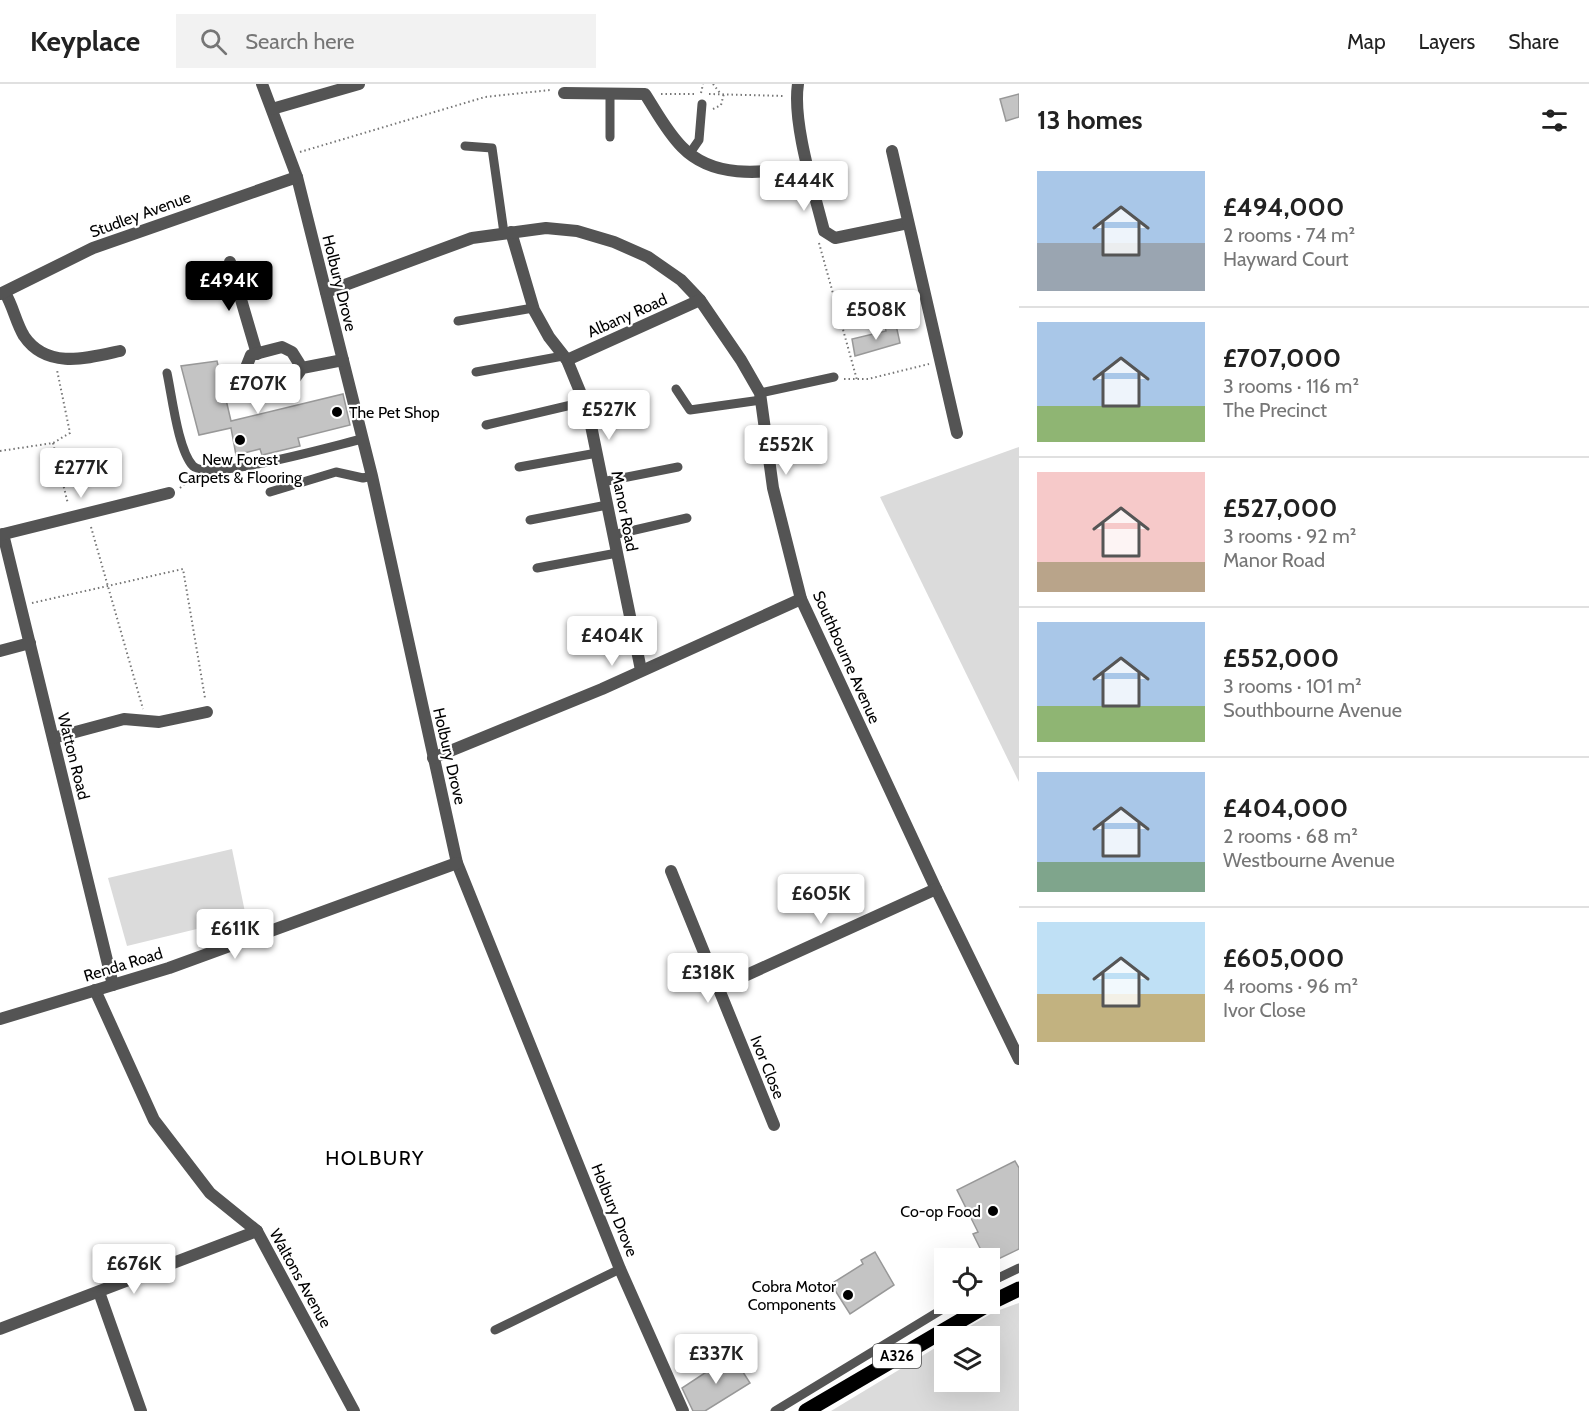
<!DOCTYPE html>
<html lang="en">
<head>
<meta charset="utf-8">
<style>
  body { margin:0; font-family:Cabin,sans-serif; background:#f2f2f2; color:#222; height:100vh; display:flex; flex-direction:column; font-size:22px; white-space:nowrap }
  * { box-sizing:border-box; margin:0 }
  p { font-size:20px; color:#767676 }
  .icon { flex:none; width:33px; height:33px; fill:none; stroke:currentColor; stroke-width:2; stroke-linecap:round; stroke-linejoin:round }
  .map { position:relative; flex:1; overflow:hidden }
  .side { display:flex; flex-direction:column; background:#fff; width:570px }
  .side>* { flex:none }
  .buttons { position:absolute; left:934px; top:1164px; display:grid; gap:12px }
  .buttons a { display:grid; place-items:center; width:66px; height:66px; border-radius:0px; background:#fff; box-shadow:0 6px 24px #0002; font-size:30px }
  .price { position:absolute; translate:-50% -51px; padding:0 14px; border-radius:6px; background:#fff; color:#222; font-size:20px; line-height:39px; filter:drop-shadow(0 2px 3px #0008) }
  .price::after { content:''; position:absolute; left:50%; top:36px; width:18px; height:14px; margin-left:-9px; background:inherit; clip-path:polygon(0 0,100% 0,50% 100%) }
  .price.selected { background:#000; color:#fff }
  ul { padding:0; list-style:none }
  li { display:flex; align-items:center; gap:18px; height:150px; padding:0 18px }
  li+li { border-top:2px solid #e0e0e0 }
  li span { display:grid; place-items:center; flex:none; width:168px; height:120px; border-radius:0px; color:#555 }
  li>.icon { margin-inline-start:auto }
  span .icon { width:72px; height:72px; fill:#fffc; stroke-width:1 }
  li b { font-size:26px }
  h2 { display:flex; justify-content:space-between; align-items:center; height:72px; padding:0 18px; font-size:26px }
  header { display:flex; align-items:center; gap:36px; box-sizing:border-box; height:84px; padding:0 30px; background:#fff; border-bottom:2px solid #e0e0e0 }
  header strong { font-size:28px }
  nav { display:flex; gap:33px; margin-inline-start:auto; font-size:21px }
  .search { width:420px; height:54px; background:#f2f2f2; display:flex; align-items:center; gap:15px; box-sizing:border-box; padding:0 21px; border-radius:0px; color:#767676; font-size:22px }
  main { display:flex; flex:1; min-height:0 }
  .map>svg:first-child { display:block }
  .green { fill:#dbdbdb }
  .building { fill:#c4c4c4; stroke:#989898; stroke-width:1.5 }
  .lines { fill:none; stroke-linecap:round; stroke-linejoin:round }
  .path { stroke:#767676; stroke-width:2; stroke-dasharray:1.5 3; stroke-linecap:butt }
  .lane { stroke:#545454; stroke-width:9 }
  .street { stroke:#545454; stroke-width:12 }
  .primary { stroke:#000; stroke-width:15 }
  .poi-dot { fill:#000; stroke:#fff; stroke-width:2 }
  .labels { text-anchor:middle; stroke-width:4.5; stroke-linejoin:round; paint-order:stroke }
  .shield { fill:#fff; stroke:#4c4c4c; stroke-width:1.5 }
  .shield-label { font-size:15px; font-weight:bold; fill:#000 }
  .street-label { font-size:16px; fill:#000; stroke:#fff }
  .poi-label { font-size:16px; fill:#000; stroke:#fff; text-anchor:end }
  .quarter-label { font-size:20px; letter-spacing:1.5px; fill:#000; stroke:#fff }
</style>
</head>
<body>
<header>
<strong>Keyplace</strong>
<div class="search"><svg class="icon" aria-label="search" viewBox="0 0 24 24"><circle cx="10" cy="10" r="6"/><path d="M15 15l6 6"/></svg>Search here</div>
<nav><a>Map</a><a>Layers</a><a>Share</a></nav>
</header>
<main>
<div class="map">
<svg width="1019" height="1327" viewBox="0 0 1019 1327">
  <rect width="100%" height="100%" fill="#fff"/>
  <g class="green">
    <path d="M 1019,363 L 1019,698 L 880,413 Z"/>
    <path d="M 232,765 L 246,833 L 127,862 L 108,794 Z"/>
    <path d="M 1019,1219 L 1019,1327 L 831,1327 L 945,1258 L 945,1298 L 990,1298 L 990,1252 L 953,1252 L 994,1228 Z"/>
  </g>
  <g class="building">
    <path d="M 1019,10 L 1019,33 L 1006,37 L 1000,15 Z"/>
    <path d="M 896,241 L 900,259 L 855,272 L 852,255 L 886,247 L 885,243 Z"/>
    <path d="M 217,277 L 231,337 L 343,310 L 350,341 L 298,354 L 300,362 L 262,371 L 260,365 L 236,371 L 231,344 L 199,351 L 181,282 Z"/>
    <path d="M 1015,1077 L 1019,1084 L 1019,1165 L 992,1178 L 990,1174 L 985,1174 L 973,1150 L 978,1148 L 957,1106 Z"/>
    <path d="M 875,1168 L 894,1201 L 850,1230 L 831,1200 L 863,1180 L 861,1176 Z"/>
    <path d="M 732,1271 L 750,1299 L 705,1327 L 693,1327 L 682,1304 Z"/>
  </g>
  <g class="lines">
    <g class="path">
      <path d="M 713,0 L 720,9"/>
      <path d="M 701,9 L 703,0"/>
      <path d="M 661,10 L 694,10"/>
      <path d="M 709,10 L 784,12"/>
      <path d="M 713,25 L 721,21 L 724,9"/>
      <path d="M 300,68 L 485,13 L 550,6"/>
      <path d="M 819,159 L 857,296"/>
      <path d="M 844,295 L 868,295 L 929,280"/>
      <path d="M 53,359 L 68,420"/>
      <path d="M 0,367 L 53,359 L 70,349 L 57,286"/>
      <path d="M 180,404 L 191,394"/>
      <path d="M 91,443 L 143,625"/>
      <path d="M 32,519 L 183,485 L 205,614"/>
    </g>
    <g class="lane">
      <path d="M 610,9 L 610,53"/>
      <path d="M 465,62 L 492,64 L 504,149"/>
      <path d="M 690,69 L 699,56 L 702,20"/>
      <path d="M 458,237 L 533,224"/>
      <path d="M 476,288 L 563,272"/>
      <path d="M 167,289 C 172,312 178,366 193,382 C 209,398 336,361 362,355"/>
      <path d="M 676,305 L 690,326 L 761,316"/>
      <path d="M 760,309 L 834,293"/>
      <path d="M 486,341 L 584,318"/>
      <path d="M 519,383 L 597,369"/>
      <path d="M 602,398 L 678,383"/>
      <path d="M 270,408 L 336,388 L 363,394 L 372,392"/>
      <path d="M 530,436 L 607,421"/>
      <path d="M 613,451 L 687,434"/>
      <path d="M 537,484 L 617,469"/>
      <path d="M 990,1198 L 1019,1184"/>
      <path d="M 495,1246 L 620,1185"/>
      <path d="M 775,1327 L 951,1220"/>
    </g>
    <g class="street">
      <path d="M 262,0 L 297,93 L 372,392 L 457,779 L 620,1185 L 683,1327"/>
      <path d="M 798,0 C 792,39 814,107 824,147 L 835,154 L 908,139"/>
      <path d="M 564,9 L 645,10 C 656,27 667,48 682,63 C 715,97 766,88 808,83"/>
      <path d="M 272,25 L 359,0"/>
      <path d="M 892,67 L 957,349"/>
      <path d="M 511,148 L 534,226 L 549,253 L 567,276 L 588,327 L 641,586"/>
      <path d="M 230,178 L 257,270"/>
      <path d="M 326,208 L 472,154 L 546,144 L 577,147 L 614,158 L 648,173 L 681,196 L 700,216 L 741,276 L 760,309 L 773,404 L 801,515 L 936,805 L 1019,975"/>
      <path d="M 5,209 C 13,222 16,239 24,252 C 47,286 88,274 120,267"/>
      <path d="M 0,210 L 93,164 L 297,93"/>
      <path d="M 567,276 L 700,216"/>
      <path d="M 302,284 L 292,268 L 282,263 L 251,271 L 245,286 L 250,303 L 259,307 L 293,297 L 302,284 L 343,276"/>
      <path d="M 3,450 L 113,901"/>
      <path d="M 0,451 L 169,409"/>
      <path d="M 0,567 L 30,559"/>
      <path d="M 53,654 L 124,635 L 159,638 L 207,628"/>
      <path d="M 433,674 L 602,605 L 801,515"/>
      <path d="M 671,787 L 774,1041"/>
      <path d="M 718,904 L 936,805"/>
      <path d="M 95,906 L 154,1036 L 210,1109 L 257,1147 L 354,1327"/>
      <path d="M 0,935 L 169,884 L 457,779"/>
      <path d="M 99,1208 L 141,1327"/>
      <path d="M 0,1245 L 257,1147"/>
    </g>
    <g class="primary">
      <path d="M 990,1219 L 1019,1205"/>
      <path d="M 806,1327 L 989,1220"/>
    </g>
  </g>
  <g class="poi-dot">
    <circle cx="337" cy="328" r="6"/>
    <circle cx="240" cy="356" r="6"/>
    <circle cx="993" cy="1127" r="6"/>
    <circle cx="848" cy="1211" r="6"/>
  </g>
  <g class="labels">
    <rect class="shield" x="873" y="1260" width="48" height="24" rx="4.5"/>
    <g class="shield-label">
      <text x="897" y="1277">A326</text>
    </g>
    <g class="street-label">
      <text transform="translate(140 130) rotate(-20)" y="6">Studley Avenue</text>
      <text transform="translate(340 199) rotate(76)" y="6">Holbury Drove</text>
      <text transform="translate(627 231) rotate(-24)" y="6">Albany Road</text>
      <text transform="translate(625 427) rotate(79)" y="6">Manor Road</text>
      <text transform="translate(847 573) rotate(66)" y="6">Southbourne Avenue</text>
      <text transform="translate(74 672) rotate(76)" y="6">Watton Road</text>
      <text transform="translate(450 672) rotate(77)" y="6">Holbury Drove</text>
      <text transform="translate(123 880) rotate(-17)" y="6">Renda Road</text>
      <text transform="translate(768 983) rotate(68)" y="6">Ivor Close</text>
      <text transform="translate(615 1126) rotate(68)" y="6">Holbury Drove</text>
      <text transform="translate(301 1194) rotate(61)" y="6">Waltons Avenue</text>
    </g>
    <g class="poi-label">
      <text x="349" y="334" text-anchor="start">The Pet Shop</text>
      <text x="240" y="381" text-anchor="middle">New Forest<tspan x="240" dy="18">Carpets &amp; Flooring</tspan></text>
      <text x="981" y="1133">Co-op Food</text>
      <text x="836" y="1208">Cobra Motor<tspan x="836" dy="18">Components</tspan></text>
    </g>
    <g class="quarter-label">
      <text x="375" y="1081">HOLBURY</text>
    </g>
  </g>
</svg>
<div class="buttons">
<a><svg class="icon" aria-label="locate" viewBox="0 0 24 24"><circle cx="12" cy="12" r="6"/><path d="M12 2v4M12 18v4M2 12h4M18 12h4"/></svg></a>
<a><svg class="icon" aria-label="layers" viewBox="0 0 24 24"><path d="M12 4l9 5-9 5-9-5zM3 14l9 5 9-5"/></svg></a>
</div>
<b class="price" style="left:804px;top:128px">£444K</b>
<b class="price selected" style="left:229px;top:228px">£494K</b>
<b class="price" style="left:876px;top:257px">£508K</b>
<b class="price" style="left:258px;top:331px">£707K</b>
<b class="price" style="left:609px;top:357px">£527K</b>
<b class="price" style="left:786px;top:392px">£552K</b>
<b class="price" style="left:81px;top:415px">£277K</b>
<b class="price" style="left:612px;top:583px">£404K</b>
<b class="price" style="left:821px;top:841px">£605K</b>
<b class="price" style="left:235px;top:876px">£611K</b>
<b class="price" style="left:708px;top:920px">£318K</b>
<b class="price" style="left:134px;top:1211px">£676K</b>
<b class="price" style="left:716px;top:1301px">£337K</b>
</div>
<section class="side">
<h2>13 homes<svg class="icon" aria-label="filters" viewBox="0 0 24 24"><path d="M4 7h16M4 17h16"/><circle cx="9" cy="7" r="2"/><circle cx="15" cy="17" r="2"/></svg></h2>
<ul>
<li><span style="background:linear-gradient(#a9c7e8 60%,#9aa5b1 0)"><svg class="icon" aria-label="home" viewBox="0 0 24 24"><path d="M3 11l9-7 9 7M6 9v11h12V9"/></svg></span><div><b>£494,000</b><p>2 rooms · 74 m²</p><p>Hayward Court</p></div></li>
<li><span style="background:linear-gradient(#a9c7e8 70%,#8fb573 0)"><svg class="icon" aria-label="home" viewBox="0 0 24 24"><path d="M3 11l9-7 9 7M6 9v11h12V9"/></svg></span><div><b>£707,000</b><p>3 rooms · 116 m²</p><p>The Precinct</p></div></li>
<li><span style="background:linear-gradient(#f6c9c9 75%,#b9a48a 0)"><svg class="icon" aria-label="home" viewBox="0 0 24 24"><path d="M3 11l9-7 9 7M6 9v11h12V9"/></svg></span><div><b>£527,000</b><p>3 rooms · 92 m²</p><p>Manor Road</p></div></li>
<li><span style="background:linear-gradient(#a9c7e8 70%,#8fb573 0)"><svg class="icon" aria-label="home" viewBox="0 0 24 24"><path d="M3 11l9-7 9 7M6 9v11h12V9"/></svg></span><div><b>£552,000</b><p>3 rooms · 101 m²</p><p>Southbourne Avenue</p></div></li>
<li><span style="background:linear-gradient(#a9c7e8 75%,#7fa58c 0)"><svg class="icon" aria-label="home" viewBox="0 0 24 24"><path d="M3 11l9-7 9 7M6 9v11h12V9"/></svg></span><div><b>£404,000</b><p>2 rooms · 68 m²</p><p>Westbourne Avenue</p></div></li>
<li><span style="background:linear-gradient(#bfe0f5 60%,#c2b280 0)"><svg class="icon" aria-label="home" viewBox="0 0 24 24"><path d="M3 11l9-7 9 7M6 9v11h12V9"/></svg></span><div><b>£605,000</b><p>4 rooms · 96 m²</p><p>Ivor Close</p></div></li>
</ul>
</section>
</main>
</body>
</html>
